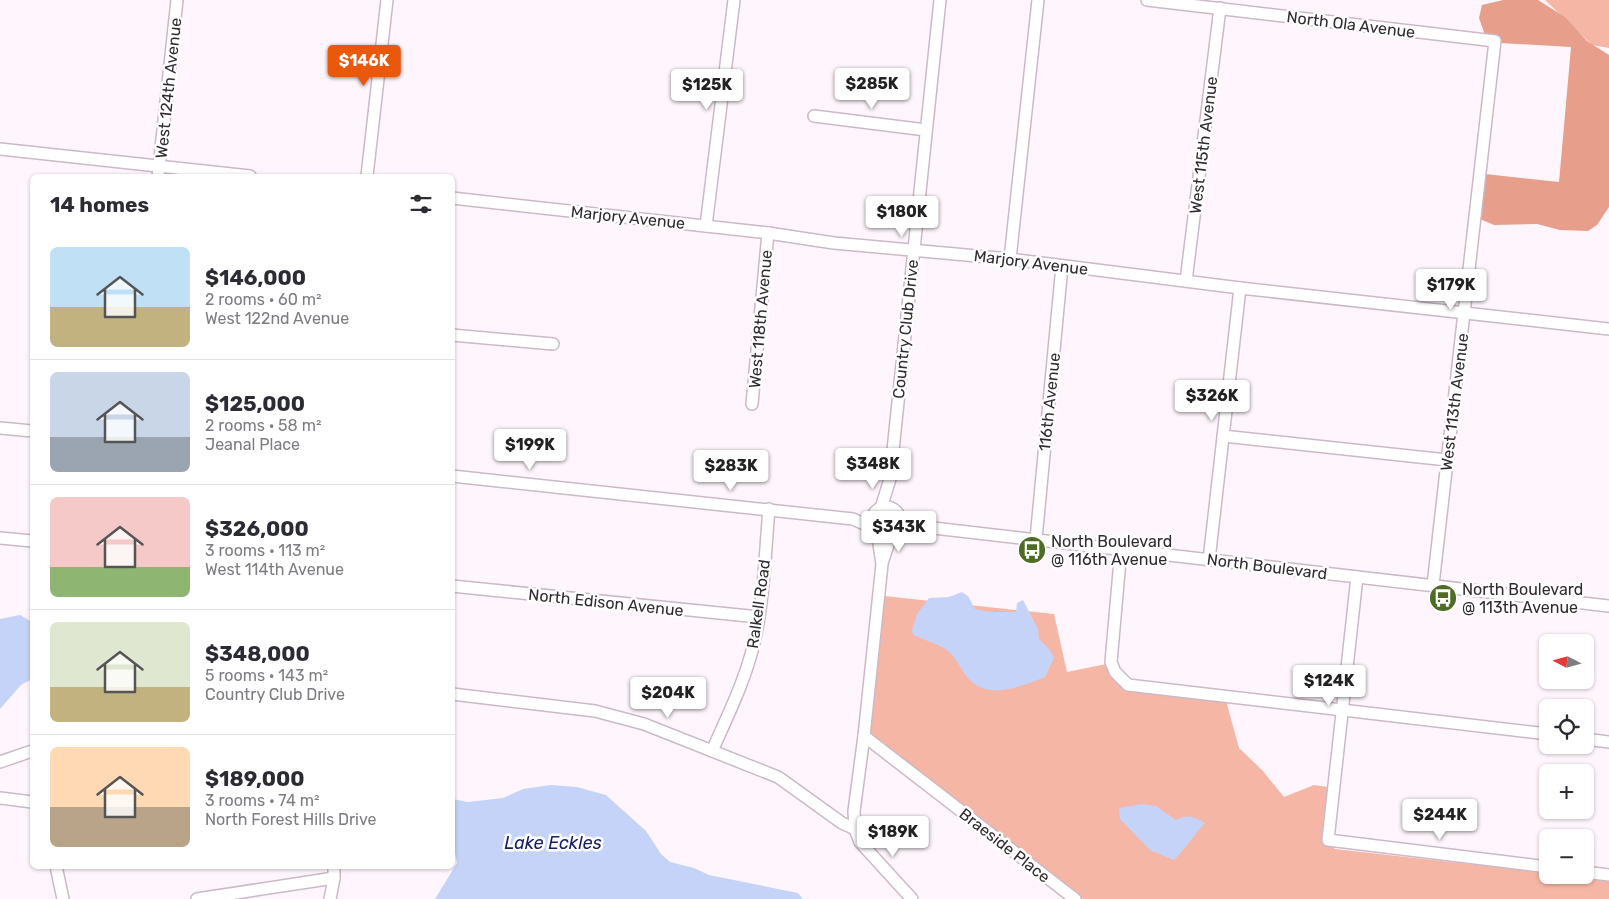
<!DOCTYPE html>
<html lang="en">
<head>
<meta charset="utf-8">
<style>
  body { margin:0; font-family:Rubik,sans-serif; background:#f7f7f7; color:#2b2b33; height:100vh; display:flex; flex-direction:column; font-size:19px; white-space:nowrap }
  * { box-sizing:border-box; margin:0 }
  p { font-size:16px; color:#7c7c81 }
  .icon { flex:none; width:28px; height:28px; fill:none; stroke:currentColor; stroke-width:2; stroke-linecap:round; stroke-linejoin:round }
  .map { position:relative; flex:1; overflow:hidden }
  .details { position:absolute; left:30px; top:174px; width:425px; height:695px; display:flex; flex-direction:column; background:#fff; border-radius:8px; box-shadow:0 1px 4px #0004 }
  .details>* { flex:none }
  .needle { width:32px; rotate:276deg }
  .buttons { position:absolute; left:1539px; top:634px; display:grid; gap:10px }
  .buttons a { display:grid; place-items:center; width:55px; height:55px; border-radius:8px; background:#fff; box-shadow:0 1px 4px #0004; font-size:25px }
  .price { position:absolute; translate:-50% -42px; padding:0 11px; border-radius:5px; background:#fff; color:#222; font-size:16px; line-height:32px; filter:drop-shadow(0 1px 2px #0008) }
  .price::after { content:''; position:absolute; left:50%; top:30px; width:15px; height:11px; margin-left:-8px; background:inherit; clip-path:polygon(0 0,100% 0,50% 100%) }
  .price.selected { background:#ea580c; color:#fff }
  ul { padding:0; list-style:none }
  li { display:flex; align-items:center; gap:15px; height:125px; padding:0 20px }
  li+li { border-top:1px solid #e1e1e2 }
  li span { display:grid; place-items:center; flex:none; width:140px; height:100px; border-radius:8px; color:#555 }
  li>.icon { margin-inline-start:auto }
  span .icon { width:60px; height:60px; fill:#fffc; stroke-width:1 }
  li b { font-size:21px }
  h2 { display:flex; justify-content:space-between; align-items:center; height:60px; padding:0 20px; font-size:21px }
  .map>svg:first-child { display:block }
  .green { fill:#f5b6a5 }
  .forest { fill:#e79f8c }
  .water { fill:#c6d3f9 }
  .lines { fill:none; stroke-linecap:round; stroke-linejoin:round }
  .minor-casing { stroke:#ccb9c8; stroke-width:14 }
  .minor { stroke:#fff; stroke-width:11 }
  .labels { text-anchor:middle; stroke-width:5; stroke-linejoin:round; paint-order:stroke }
  .street-label { font-size:16px; fill:#312a30; stroke:#fff }
  .poi-label { font-size:16px; fill:#312a30; stroke:#fff; text-anchor:start }
  .water-label { font-size:18px; font-style:italic; fill:#162165; stroke:#fff }
</style>
</head>
<body>
<div class="map">
<svg width="1609" height="899" viewBox="0 0 1609 899">
  <rect width="100%" height="100%" fill="#fef6fc"/>
  <g class="green">
    <path d="M 1545,0 L 1609,0 L 1609,48 L 1592,45 Z"/>
    <path d="M 884,596 L 1054,614 L 1067,672 L 1106,664 L 1114,680 L 1124,686 L 1226,701 L 1239,748 L 1262,770 L 1284,797 L 1314,785 L 1328,787 L 1324,840 L 1335,849 L 1547,873 L 1548,875 L 1563,875 L 1609,880 L 1609,899 L 1083,899 L 996,830 L 871,736 L 869,731 Z"/>
  </g>
  <path class="forest" d="M 1503,0 L 1538,0 L 1565,17 L 1587,41 L 1609,55 L 1609,207 L 1597,225 L 1588,231 L 1560,230 L 1537,224 L 1494,225 L 1480,219 L 1485,174 L 1559,182 L 1571,47 L 1500,43 L 1501,37 L 1485,35 L 1479,18 L 1482,5 Z"/>
  <g class="water">
    <path d="M 962,592 L 968,596 L 975,609 L 990,612 L 1016,612 L 1017,603 L 1023,600 L 1038,629 L 1039,639 L 1050,650 L 1054,658 L 1045,677 C 1022,686 989,701 969,679 C 961,671 958,659 948,651 C 939,644 925,640 913,635 L 912,630 L 917,614 L 929,598 L 949,597 Z"/>
    <path d="M 20,615 L 32,622 L 32,679 L 21,685 L 0,709 L 0,619 Z"/>
    <path d="M 551,785 L 577,787 L 606,795 L 646,831 L 661,854 L 670,862 L 694,868 L 709,875 L 798,893 L 803,899 L 435,899 L 457,863 L 453,842 L 453,799 L 468,802 L 503,798 L 523,789 Z"/>
    <path d="M 1142,804 L 1156,806 L 1176,820 C 1188,814 1193,816 1205,823 C 1194,835 1186,848 1174,860 L 1150,850 L 1120,819 L 1119,808 Z"/>
  </g>
  <g class="lines">
    <defs>
      <g id="minor">
        <path d="M 1147,0 L 1495,41 L 1433,585"/>
        <path d="M 814,116 L 926,130"/>
        <path d="M 0,149 L 250,176"/>
        <path d="M 158,176 L 177,0"/>
        <path d="M 367,176 L 387,0"/>
        <path d="M 452,198 L 768,233 L 834,243 L 1010,259 L 1240,288 L 1609,329"/>
        <path d="M 706,226 L 734,0"/>
        <path d="M 1010,259 L 1038,0"/>
        <path d="M 1186,281 L 1220,8"/>
        <path d="M 452,335 L 553,344"/>
        <path d="M 752,404 L 768,233"/>
        <path d="M 0,428 L 32,431"/>
        <path d="M 1223,436 L 1447,460"/>
        <path d="M 452,476 L 853,519 L 875,529"/>
        <circle cx="886" cy="521" r="14"/>
        <path d="M 881,508 L 890,479 L 940,0"/>
        <path d="M 877,531 L 882,564 L 864,736 L 854,811 L 855,829 L 860,842 L 912,899"/>
        <path d="M 895,532 L 925,527 L 1609,606"/>
        <path d="M 0,538 L 32,541"/>
        <path d="M 1036,539 L 1062,266"/>
        <path d="M 1121,549 L 1111,662 L 1115,672 L 1128,685 L 1548,734"/>
        <path d="M 1209,560 L 1240,288"/>
        <path d="M 882,563 L 892,533"/>
        <path d="M 1357,577 L 1328,840 L 1548,867"/>
        <path d="M 452,586 L 759,617"/>
        <path d="M 452,694 L 595,711 L 644,724 L 778,777 L 842,823 L 855,829"/>
        <path d="M 864,736 L 1075,899"/>
        <path d="M 1585,739 L 1609,742"/>
        <path d="M 712,751 C 728,715 745,681 754,643 C 764,600 765,553 769,509"/>
        <path d="M 0,762 L 32,751"/>
        <path d="M 0,798 L 32,802"/>
        <path d="M 56,866 L 63,899"/>
        <path d="M 1585,872 L 1609,875"/>
        <path d="M 197,899 L 334,878"/>
        <path d="M 330,899 L 334,878 L 334,866"/>
      </g>
    </defs>
    <use href="#minor" class="minor-casing"/>
    <use href="#minor" class="minor"/>
  </g>
  <defs>
    <symbol id="bus-disc" viewBox="-11 -11 22 22"><circle r="9.5" fill="#4d6d24" stroke="#fff"/><path d="M-5-6H5V4H4V6H2V4H-2V6H-4V4H-5ZM-3.5-4V0h7V-4ZM-3.5 1.2v1.5H-2V1.2ZM2 1.2v1.5H3.5V1.2Z" fill="#fff"/></symbol>
  </defs>
  <g fill-rule="evenodd">
    <use href="#bus-disc" x="1016" y="534" width="32" height="32"/>
    <use href="#bus-disc" x="1427" y="582" width="32" height="32"/>
  </g>
  <g class="labels">
    <g class="street-label">
      <text transform="translate(1351 24) rotate(7)" y="6">North Ola Avenue</text>
      <text transform="translate(168 88) rotate(-84)" y="6">West 124th Avenue</text>
      <text transform="translate(1203 145) rotate(-83)" y="6">West 115th Avenue</text>
      <text transform="translate(628 217) rotate(6)" y="6">Marjory Avenue</text>
      <text transform="translate(1031 262) rotate(7)" y="6">Marjory Avenue</text>
      <text transform="translate(760 319) rotate(-85)" y="6">West 118th Avenue</text>
      <text transform="translate(905 329) rotate(-84)" y="6">Country Club Drive</text>
      <text transform="translate(1049 402) rotate(-84)" y="6">116th Avenue</text>
      <text transform="translate(1454 402) rotate(-83)" y="6">West 113th Avenue</text>
      <text transform="translate(1267 566) rotate(7)" y="6">North Boulevard</text>
      <text transform="translate(606 602) rotate(6)" y="6">North Edison Avenue</text>
      <text transform="translate(758 604) rotate(-82)" y="6">Ralkell Road</text>
      <text transform="translate(1005 845) rotate(38)" y="6">Braeside Place</text>
    </g>
    <g class="poi-label">
      <text x="1051" y="547">North Boulevard<tspan x="1051" dy="18">@ 116th Avenue</tspan></text>
      <text x="1462" y="595">North Boulevard<tspan x="1462" dy="18">@ 113th Avenue</tspan></text>
    </g>
    <g class="water-label">
      <text x="553" y="849">Lake Eckles</text>
    </g>
  </g>
</svg>
<div class="buttons">
<a><svg class="needle" viewBox="-14 -14 28 28"><path d="M0-13l5 13h-10z" fill="#e53935"/><path d="M0 13l5-13h-10z" fill="#7c7c81"/></svg></a>
<a><svg class="icon" aria-label="locate" viewBox="0 0 24 24"><circle cx="12" cy="12" r="6"/><path d="M12 2v4M12 18v4M2 12h4M18 12h4"/></svg></a>
<a>+</a>
<a>−</a>
</div>
<b class="price selected" style="left:364px;top:87px">$146K</b>
<b class="price" style="left:872px;top:110px">$285K</b>
<b class="price" style="left:707px;top:111px">$125K</b>
<b class="price" style="left:902px;top:238px">$180K</b>
<b class="price" style="left:1451px;top:311px">$179K</b>
<b class="price" style="left:1212px;top:422px">$326K</b>
<b class="price" style="left:530px;top:471px">$199K</b>
<b class="price" style="left:873px;top:490px">$348K</b>
<b class="price" style="left:731px;top:492px">$283K</b>
<b class="price" style="left:899px;top:553px">$343K</b>
<b class="price" style="left:1329px;top:707px">$124K</b>
<b class="price" style="left:668px;top:719px">$204K</b>
<b class="price" style="left:1440px;top:841px">$244K</b>
<b class="price" style="left:893px;top:858px">$189K</b>
<section class="details">
<h2>14 homes<svg class="icon" aria-label="filters" viewBox="0 0 24 24"><path d="M4 7h16M4 17h16"/><circle cx="9" cy="7" r="2"/><circle cx="15" cy="17" r="2"/></svg></h2>
<ul>
<li><span style="background:linear-gradient(#bfe0f5 60%,#c2b280 0)"><svg class="icon" aria-label="home" viewBox="0 0 24 24"><path d="M3 11l9-7 9 7M6 9v11h12V9"/></svg></span><div><b>$146,000</b><p>2 rooms · 60 m²</p><p>West 122nd Avenue</p></div></li>
<li><span style="background:linear-gradient(#c9d6e8 65%,#9aa5b1 0)"><svg class="icon" aria-label="home" viewBox="0 0 24 24"><path d="M3 11l9-7 9 7M6 9v11h12V9"/></svg></span><div><b>$125,000</b><p>2 rooms · 58 m²</p><p>Jeanal Place</p></div></li>
<li><span style="background:linear-gradient(#f6c9c9 70%,#8fb573 0)"><svg class="icon" aria-label="home" viewBox="0 0 24 24"><path d="M3 11l9-7 9 7M6 9v11h12V9"/></svg></span><div><b>$326,000</b><p>3 rooms · 113 m²</p><p>West 114th Avenue</p></div></li>
<li><span style="background:linear-gradient(#dfe7d0 65%,#c2b280 0)"><svg class="icon" aria-label="home" viewBox="0 0 24 24"><path d="M3 11l9-7 9 7M6 9v11h12V9"/></svg></span><div><b>$348,000</b><p>5 rooms · 143 m²</p><p>Country Club Drive</p></div></li>
<li><span style="background:linear-gradient(#ffd9b3 60%,#b9a48a 0)"><svg class="icon" aria-label="home" viewBox="0 0 24 24"><path d="M3 11l9-7 9 7M6 9v11h12V9"/></svg></span><div><b>$189,000</b><p>3 rooms · 74 m²</p><p>North Forest Hills Drive</p></div></li>
</ul>
</section>
</div>
</body>
</html>
